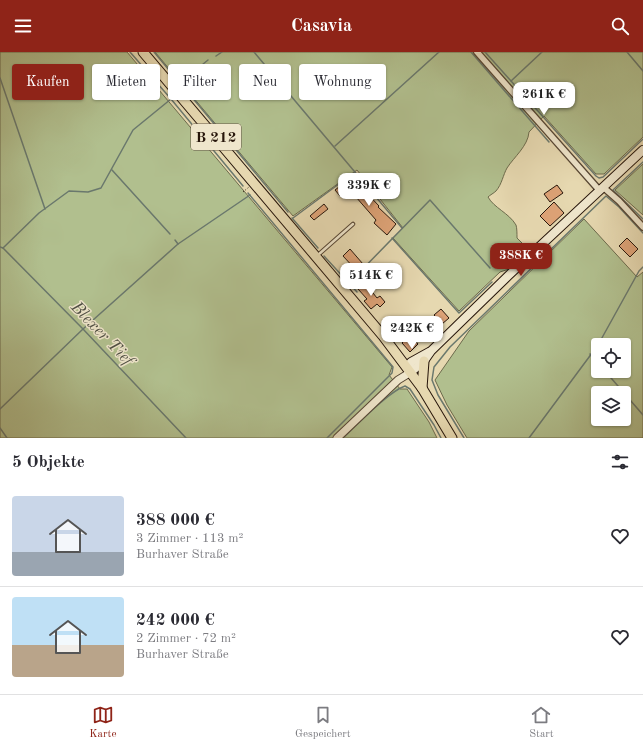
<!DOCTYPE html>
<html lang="de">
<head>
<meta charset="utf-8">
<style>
  body { margin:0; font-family:"Old Standard TT",serif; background:#f2f2f3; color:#2b2b33; height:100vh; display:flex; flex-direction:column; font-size:15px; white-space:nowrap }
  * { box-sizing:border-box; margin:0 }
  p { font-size:13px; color:#7c7c81 }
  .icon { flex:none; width:22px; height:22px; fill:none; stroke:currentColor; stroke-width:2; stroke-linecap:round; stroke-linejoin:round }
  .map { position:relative; height:386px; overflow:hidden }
  .sheet { display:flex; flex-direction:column; background:#fff; flex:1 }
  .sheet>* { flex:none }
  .banner { position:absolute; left:12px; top:12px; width:400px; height:36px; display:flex; gap:8px }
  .buttons { position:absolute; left:591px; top:286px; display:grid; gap:8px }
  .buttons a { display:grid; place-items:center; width:40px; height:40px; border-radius:4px; background:#fff; box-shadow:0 1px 3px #0004; font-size:20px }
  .price { position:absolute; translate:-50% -34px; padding:0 9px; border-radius:8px; background:#fff; color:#222; font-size:13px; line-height:26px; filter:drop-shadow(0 1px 2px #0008) }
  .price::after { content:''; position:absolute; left:50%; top:24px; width:12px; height:9px; margin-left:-6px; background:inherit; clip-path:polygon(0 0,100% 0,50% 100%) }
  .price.current { background:#8f2418; color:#fff }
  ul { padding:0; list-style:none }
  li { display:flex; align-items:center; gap:12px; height:100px; padding:0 12px }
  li+li { border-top:1px solid #e1e1e2 }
  li span { display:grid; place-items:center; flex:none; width:112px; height:80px; border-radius:4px; color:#555 }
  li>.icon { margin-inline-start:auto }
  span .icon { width:48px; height:48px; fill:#fffc; stroke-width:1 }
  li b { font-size:17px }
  h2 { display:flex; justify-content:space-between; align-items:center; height:48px; padding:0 12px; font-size:17px }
  .tag { padding:0 14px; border-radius:4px; background:#fff; box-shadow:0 1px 3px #0004; font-size:14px; line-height:36px }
  .tag.current { background:#8f2418; color:#fff }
  header { display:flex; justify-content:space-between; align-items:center; height:52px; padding:0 12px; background:#8f2418; color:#fff; font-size:18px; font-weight:700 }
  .tabs { display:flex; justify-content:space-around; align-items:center; height:56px; border-top:1px solid #e1e1e2; background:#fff; font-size:11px; color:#7c7c81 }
  .tabs a { display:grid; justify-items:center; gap:2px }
  .tabs .current { color:#8f2418 }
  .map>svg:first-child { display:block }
  .green { fill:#b1bf8e; stroke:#6c6a4c; fill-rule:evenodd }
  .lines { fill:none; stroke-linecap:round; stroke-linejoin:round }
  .stream { stroke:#6a786d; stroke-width:1.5 }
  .building { fill:#dda276; stroke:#27160b }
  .service-casing { stroke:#574634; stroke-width:4.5 }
  .minor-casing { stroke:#574634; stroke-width:8 }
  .tertiary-casing { stroke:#574634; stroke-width:9 }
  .secondary-casing { stroke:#27160b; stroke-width:10 }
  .primary-casing { stroke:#27160b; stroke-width:11 }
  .path { stroke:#27160b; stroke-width:1; stroke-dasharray:1 2; stroke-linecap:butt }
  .service { stroke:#efe6cc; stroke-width:2.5 }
  .minor { stroke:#efe6cc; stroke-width:5.5 }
  .tertiary { stroke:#efe6cc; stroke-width:7 }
  .secondary { stroke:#efe6cc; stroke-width:8 }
  .primary { stroke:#e6d8b0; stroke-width:9 }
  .labels { text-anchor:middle; stroke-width:3; stroke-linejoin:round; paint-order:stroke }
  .shield { fill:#efe6cc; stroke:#635445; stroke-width:1 }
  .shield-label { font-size:15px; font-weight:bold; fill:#27160b }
  .water-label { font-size:17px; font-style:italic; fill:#4e4f44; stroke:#efe6cc }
</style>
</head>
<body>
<header><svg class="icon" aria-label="menu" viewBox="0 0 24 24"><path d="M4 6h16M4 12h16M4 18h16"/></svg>Casavia<svg class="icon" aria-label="search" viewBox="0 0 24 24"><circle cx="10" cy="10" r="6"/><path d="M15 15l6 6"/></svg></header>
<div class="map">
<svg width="643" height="386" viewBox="0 0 643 386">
  <rect width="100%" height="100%" fill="#e6d8b0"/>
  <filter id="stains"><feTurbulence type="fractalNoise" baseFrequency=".005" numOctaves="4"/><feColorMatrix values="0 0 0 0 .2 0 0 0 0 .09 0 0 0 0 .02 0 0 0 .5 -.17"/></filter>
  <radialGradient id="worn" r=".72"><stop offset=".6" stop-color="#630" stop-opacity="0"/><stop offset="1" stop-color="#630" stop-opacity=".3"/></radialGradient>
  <g class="green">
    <path d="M 0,0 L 127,0 L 392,315 L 389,323 L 400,337 L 407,337 L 429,370 L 437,386 L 0,386 Z"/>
    <path d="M 155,0 L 643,0 L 643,85 L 604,122 L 596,122 L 544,64 L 529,80 C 528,94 514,105 507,116 C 503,123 502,132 496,139 C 494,141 490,143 488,145 C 494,156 509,161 516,173 C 517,176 517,182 517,186 L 531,200 L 512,216 L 500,220 L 459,259 L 393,186 L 403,176 L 357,118 L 293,164 Z"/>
    <path d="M 643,112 L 643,163 L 615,138 Z"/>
    <path d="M 584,167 L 637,225 L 643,220 L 643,386 L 467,386 L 447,353 L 435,328 L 469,279 ZM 598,293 L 624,293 L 624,319 L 598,319 ZM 598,341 L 624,341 L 624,367 L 598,367 Z"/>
  </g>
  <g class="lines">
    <g class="stream">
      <path d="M 130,0 L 171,47 L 243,134"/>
      <path d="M 154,0 L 174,24"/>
      <path d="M 254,0 L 402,176"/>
      <path d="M 471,0 L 549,90"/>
      <path d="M 485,0 L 596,124 L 599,126 L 603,125 L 643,87"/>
      <path d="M 627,0 L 643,19"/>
      <path d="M 216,4 L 222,0"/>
      <path d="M 0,26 L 45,157"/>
      <path d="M 511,29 L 542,0"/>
      <path d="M 180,31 L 288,160"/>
      <path d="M 180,31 L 208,8"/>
      <path d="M 335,94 L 439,0"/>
      <path d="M 643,110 L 613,138 L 643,167"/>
      <path d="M 112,118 L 170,182"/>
      <path d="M 248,141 L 393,315 L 392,321 L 327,386"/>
      <path d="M 292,166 L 318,196"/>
      <path d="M 293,166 L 355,120"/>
      <path d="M 392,186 L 459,261 L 492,230"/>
      <path d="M 175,188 L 178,192"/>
      <path d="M 0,195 L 3,196 L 83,277 L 186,386"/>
      <path d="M 3,196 L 39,161 L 69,139 L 88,140 L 101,136 L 133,78 L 171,47"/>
      <path d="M 324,204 L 357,240"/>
      <path d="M 349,231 L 430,148 L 490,216"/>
      <path d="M 598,293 L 639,219 L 643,215"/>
      <path d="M 590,302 L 598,311"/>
      <path d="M 605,319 L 643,363"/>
      <path d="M 0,357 L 83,277 L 178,192 L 250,143"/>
      <path d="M 0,376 L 7,386"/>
      <path d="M 343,386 C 358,372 388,340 405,334 L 410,337 L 434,373 L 441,386"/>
      <path d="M 464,386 L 438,343 L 432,328 L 434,315 L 450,295 L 606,144 L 619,155 L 643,181"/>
      <path d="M 529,386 L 598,293"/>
    </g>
  </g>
  <g class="building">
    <path d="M 348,128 L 358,140 L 362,136 L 379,154 L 378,155 L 396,172 L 387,183 L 374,171 L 376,168 L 349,137 L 340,144 L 335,138 Z"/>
    <path d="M 557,133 L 563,141 L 550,150 L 544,142 Z"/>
    <path d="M 554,150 L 564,161 L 550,174 L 540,164 Z"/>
    <path d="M 324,152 L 328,157 L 314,168 L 310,164 Z"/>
    <path d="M 627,186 L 638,197 L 630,205 L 619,194 Z"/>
    <path d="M 350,197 L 363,212 L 356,218 L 343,204 Z"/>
    <path d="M 365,231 L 377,246 L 380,244 L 385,250 L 380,255 L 377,252 L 371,257 L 364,249 L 367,247 L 358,237 Z"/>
    <path d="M 441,257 L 449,266 L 442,272 L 434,263 Z"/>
    <path d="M 426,271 L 433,280 L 427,286 L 419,278 Z"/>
    <path d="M 406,277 L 411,282 L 410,283 L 418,292 L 410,300 L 402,291 L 407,286 L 402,281 Z"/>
  </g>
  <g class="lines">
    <defs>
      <path id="service" d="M 318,203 L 353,172"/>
      <g id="minor">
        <path d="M 477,0 L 600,139"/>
        <path d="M 603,135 L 619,149 L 643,175"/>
      </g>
      <path id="tertiary" d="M 337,386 L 398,328 L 411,320"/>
      <g id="secondary">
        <path d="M 407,315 L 411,310 L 429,300"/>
        <path d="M 411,320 L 424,309 L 431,299 L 509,223 L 643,98"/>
      </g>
      <g id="primary">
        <path d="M 143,0 L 383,284 L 422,336 L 452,386"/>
        <path d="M 422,336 L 424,309"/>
      </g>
    </defs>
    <use href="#service" class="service-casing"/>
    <use href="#minor" class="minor-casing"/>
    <use href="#tertiary" class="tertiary-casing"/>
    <use href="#secondary" class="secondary-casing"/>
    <use href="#primary" class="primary-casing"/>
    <g class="path">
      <path d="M 176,28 L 180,24"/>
      <path d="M 243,140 L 249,135"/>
    </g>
    <use href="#service" class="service"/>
    <use href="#minor" class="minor"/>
    <use href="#tertiary" class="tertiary"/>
    <use href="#secondary" class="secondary"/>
    <use href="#primary" class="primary"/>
  </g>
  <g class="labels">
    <rect class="shield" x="191" y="72" width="50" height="26" rx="3"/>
    <g class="shield-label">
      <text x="216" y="90">B 212</text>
    </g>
    <g class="water-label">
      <text transform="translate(103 281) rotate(46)" y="6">Blexer Tief</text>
    </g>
  </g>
  <rect width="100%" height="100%" filter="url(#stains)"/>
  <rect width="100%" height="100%" fill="url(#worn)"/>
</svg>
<div class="buttons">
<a><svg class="icon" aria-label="locate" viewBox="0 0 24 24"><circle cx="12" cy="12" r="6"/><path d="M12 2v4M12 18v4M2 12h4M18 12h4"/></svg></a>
<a><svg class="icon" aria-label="layers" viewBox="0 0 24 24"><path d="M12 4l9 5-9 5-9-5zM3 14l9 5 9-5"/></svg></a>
</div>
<b class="price" style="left:544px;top:64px">261K €</b>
<b class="price" style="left:369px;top:155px">339K €</b>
<b class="price current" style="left:521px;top:225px">388K €</b>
<b class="price" style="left:371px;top:245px">514K €</b>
<b class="price" style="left:412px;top:298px">242K €</b>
<div class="banner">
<a class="tag current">Kaufen</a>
<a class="tag">Mieten</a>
<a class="tag">Filter</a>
<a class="tag">Neu</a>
<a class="tag">Wohnung</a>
</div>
</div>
<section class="sheet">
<h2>5 Objekte<svg class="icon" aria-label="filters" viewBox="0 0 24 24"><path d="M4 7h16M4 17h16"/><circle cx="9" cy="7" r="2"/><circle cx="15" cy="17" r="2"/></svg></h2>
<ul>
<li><span style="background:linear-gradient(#c9d6e8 70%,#9aa5b1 0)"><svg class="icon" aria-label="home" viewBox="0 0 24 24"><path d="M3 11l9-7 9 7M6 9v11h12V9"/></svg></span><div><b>388 000 €</b><p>3 Zimmer · 113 m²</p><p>Burhaver Straße</p></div><svg class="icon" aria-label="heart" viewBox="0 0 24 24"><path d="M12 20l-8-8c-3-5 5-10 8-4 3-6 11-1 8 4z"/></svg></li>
<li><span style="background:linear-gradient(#bfe0f5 60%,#b9a48a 0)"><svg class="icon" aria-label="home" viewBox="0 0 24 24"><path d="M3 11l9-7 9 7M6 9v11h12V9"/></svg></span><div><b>242 000 €</b><p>2 Zimmer · 72 m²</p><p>Burhaver Straße</p></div><svg class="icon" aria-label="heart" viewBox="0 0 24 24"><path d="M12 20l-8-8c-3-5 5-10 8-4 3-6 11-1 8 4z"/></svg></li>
</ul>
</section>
<nav class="tabs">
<a class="current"><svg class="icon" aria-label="map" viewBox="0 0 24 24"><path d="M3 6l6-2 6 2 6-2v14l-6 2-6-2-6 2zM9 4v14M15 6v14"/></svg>Karte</a>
<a><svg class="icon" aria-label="saved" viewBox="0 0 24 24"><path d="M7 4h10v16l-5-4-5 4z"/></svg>Gespeichert</a>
<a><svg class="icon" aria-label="home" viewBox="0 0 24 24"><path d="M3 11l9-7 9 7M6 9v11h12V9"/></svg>Start</a>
</nav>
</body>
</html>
